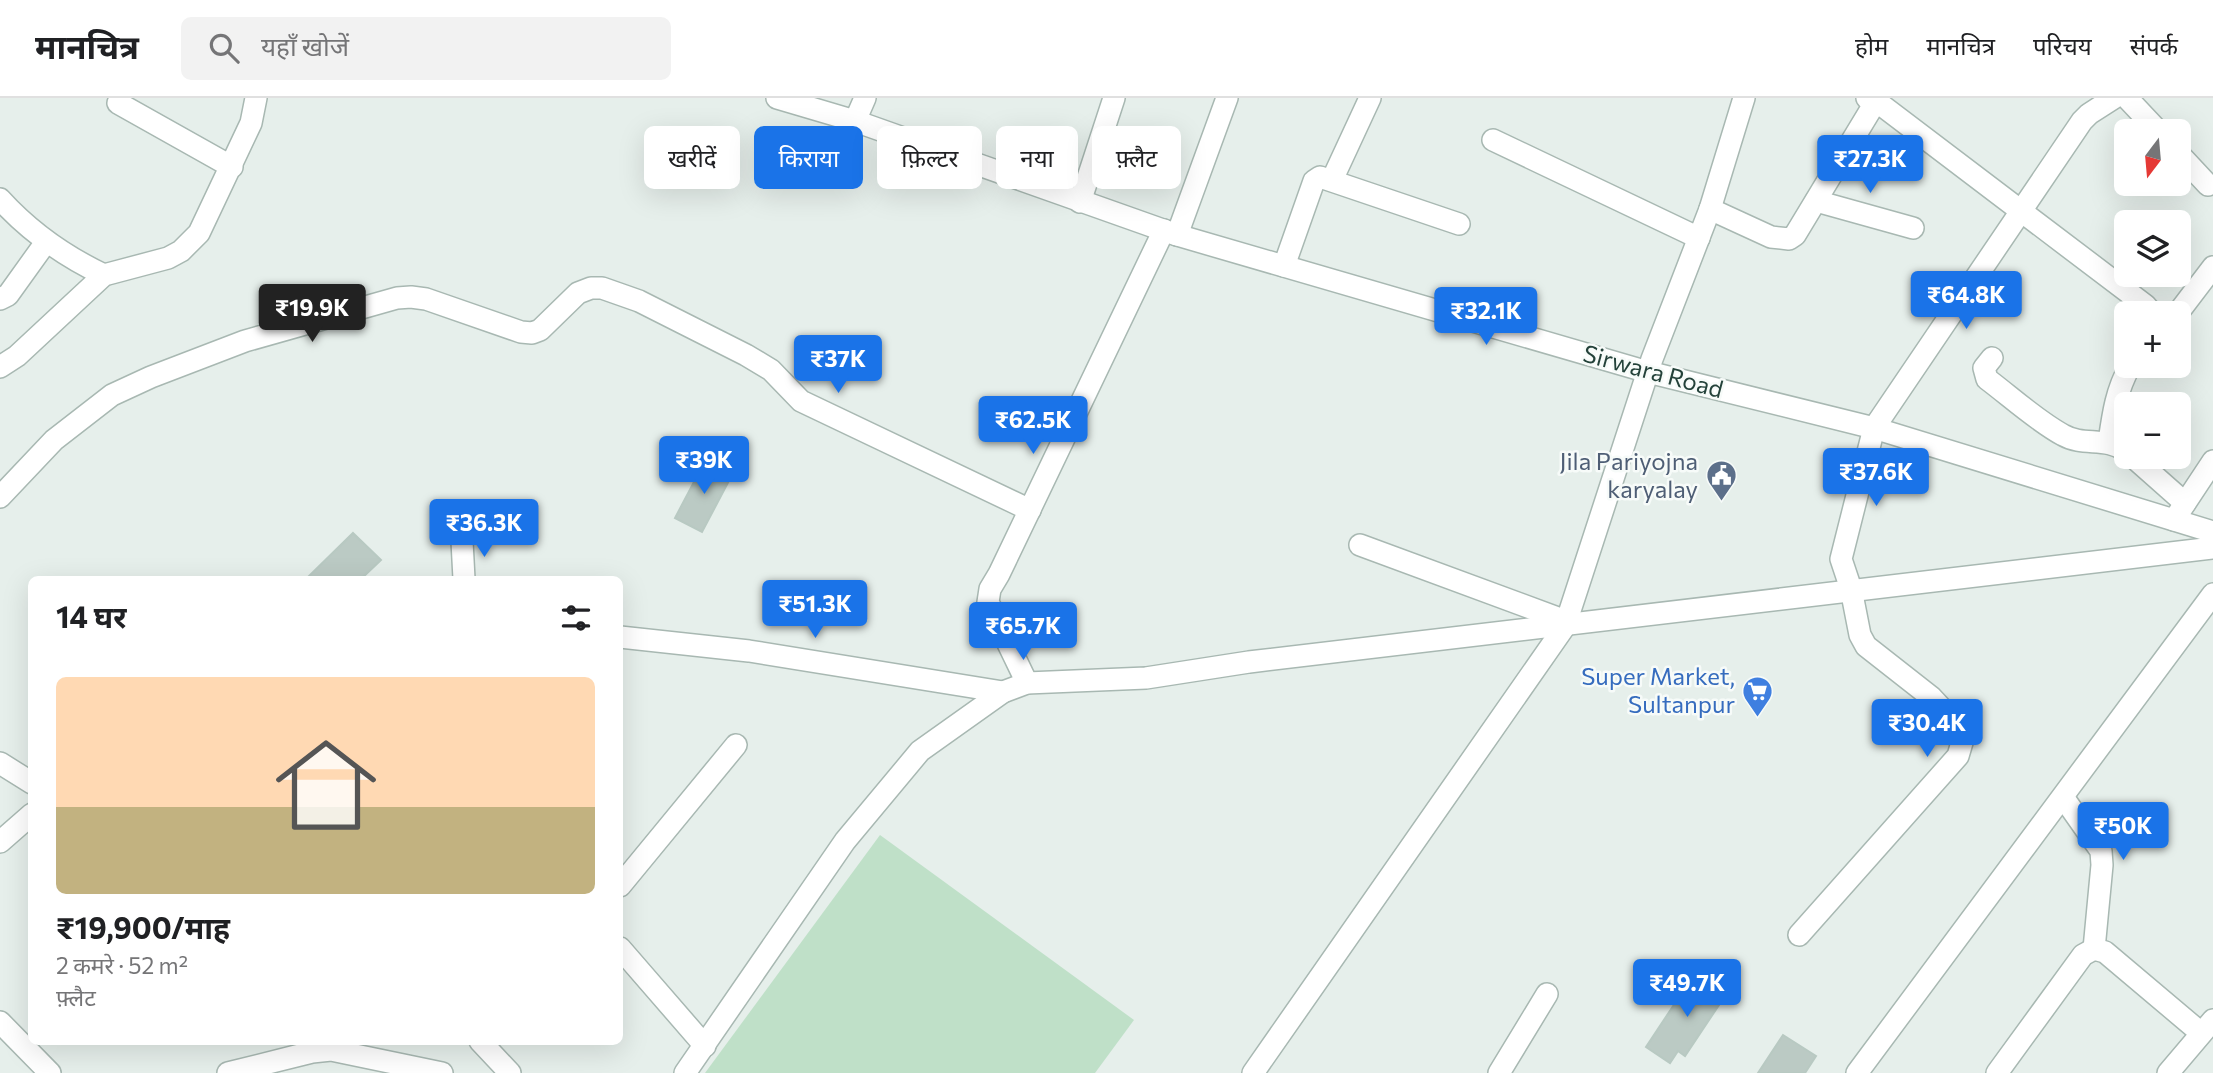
<!DOCTYPE html>
<html lang="hi">
<head>
<meta charset="utf-8">
<style>
  body { margin:0; font-family:Commissioner,"Noto Sans Devanagari",sans-serif; background:#f2f2f2; color:#202124; height:100vh; display:flex; flex-direction:column; font-size:26px; white-space:nowrap }
  * { box-sizing:border-box; margin:0 }
  p { font-size:23px; color:#757577 }
  .icon { flex:none; width:38px; height:38px; fill:none; stroke:currentColor; stroke-width:2; stroke-linecap:round; stroke-linejoin:round }
  .map { position:relative; flex:1; overflow:hidden }
  .side { position:absolute; left:28px; top:478px; width:595px; height:469px; display:flex; flex-direction:column; background:#fff; border-radius:10px; box-shadow:0 7px 28px #0002 }
  .side>* { flex:none }
  .top-card { position:absolute; left:644px; top:28px; width:665px; height:63px; display:flex; gap:14px }
  .needle { width:46px; rotate:196deg }
  .buttons { position:absolute; left:2114px; top:21px; display:grid; gap:14px }
  .buttons a { display:grid; place-items:center; width:77px; height:77px; border-radius:10px; background:#fff; box-shadow:0 7px 28px #0002; font-size:35px }
  .price { position:absolute; translate:-50% -60px; padding:0 16px; border-radius:7px; background:#1a73e8; color:#fff; font-size:23px; line-height:46px; filter:drop-shadow(0 2px 4px #0008) }
  .price::after { content:''; position:absolute; left:50%; top:42px; width:21px; height:16px; margin-left:-10px; background:inherit; clip-path:polygon(0 0,100% 0,50% 100%) }
  .price.on { background:#222; color:#fff }
  ul { padding:0; list-style:none }
  li { display:grid; align-content:center; gap:14px; height:371px; padding:0 28px }
  li+li { border-top:2px solid #e0e0e0 }
  li span { display:grid; place-items:center; height:217px; border-radius:10px; color:#555 }
  li>.icon { margin-inline-start:auto }
  span .icon { width:126px; height:126px; fill:#fffc; stroke-width:1 }
  li b { font-size:30px }
  h2 { display:flex; justify-content:space-between; align-items:center; height:84px; padding:0 28px; font-size:30px }
  .chip { padding:0 24px; border-radius:10px; background:#fff; box-shadow:0 7px 28px #0002; font-size:24px; line-height:63px }
  .chip.on { background:#1a73e8; color:#fff }
  header { display:flex; align-items:center; gap:42px; box-sizing:border-box; height:98px; padding:0 35px; background:#fff; border-bottom:2px solid #e0e0e0 }
  header strong { font-size:33px }
  nav { display:flex; gap:38px; margin-inline-start:auto; font-size:24px }
  .search { width:490px; height:63px; background:#f2f2f2; display:flex; align-items:center; gap:18px; box-sizing:border-box; padding:0 24px; border-radius:10px; color:#757577; font-size:26px }
  .map>svg:first-child { display:block }
  .green { fill:#bfe0c8 }
  .building { fill:#bbcac4; stroke:#b8c9c2; stroke-width:2 }
  .lines { fill:none; stroke-linecap:round; stroke-linejoin:round }
  .minor-casing { stroke:#a8b8b2; stroke-width:24 }
  .minor { stroke:#fff; stroke-width:21 }
  .labels { text-anchor:middle; stroke-width:5; stroke-linejoin:round; paint-order:stroke }
  .street-label { font-size:24px; fill:#24423a; stroke:#f7fbf9 }
  .service-label { font-size:24px; fill:#4e5e75; stroke:#f7fbf9; text-anchor:end }
  .shop-label { font-size:24px; fill:#366cbe; stroke:#f7fbf9; text-anchor:end }
</style>
</head>
<body>
<header>
<strong>मानचित्र</strong>
<div class="search"><svg class="icon" aria-label="search" viewBox="0 0 24 24"><circle cx="10" cy="10" r="6"/><path d="M15 15l6 6"/></svg>यहाँ खोजें</div>
<nav><a>होम</a><a>मानचित्र</a><a>परिचय</a><a>संपर्क</a></nav>
</header>
<div class="map">
<svg width="2213" height="975" viewBox="0 0 2213 975">
  <rect width="100%" height="100%" fill="#e6efeb"/>
  <path class="green" d="M 880,737 L 1134,922 L 1095,975 L 705,975 Z"/>
  <g class="building">
    <path d="M 705,363 L 732,377 L 702,434 L 675,420 Z"/>
    <path d="M 353,435 L 381,462 L 361,481 L 306,481 Z"/>
    <path d="M 1695,875 L 1727,895 L 1685,958 L 1678,953 L 1670,965 L 1646,949 Z"/>
    <path d="M 1783,937 L 1816,958 L 1805,975 L 1758,975 Z"/>
  </g>
  <g class="lines">
    <defs>
      <g id="minor">
        <path d="M 777,0 L 855,23 L 1177,137 L 1648,274 L 1874,330 L 2213,434"/>
        <path d="M 1867,0 L 1876,3 L 2145,207 L 2152,215"/>
        <path d="M 2127,0 L 2158,33"/>
        <path d="M 118,5 L 232,69"/>
        <path d="M 855,23 L 865,0"/>
        <path d="M 1493,42 L 1699,140"/>
        <path d="M 2179,56 L 2208,87"/>
        <path d="M 1332,82 L 1370,0"/>
        <path d="M 0,101 C 30,134 64,158 104,177"/>
        <path d="M 1816,103 L 1913,130"/>
        <path d="M 1080,104 L 1114,0"/>
        <path d="M 1710,111 L 1771,139 L 1789,141 L 1795,137 L 1876,3"/>
        <path d="M 1177,137 L 1227,0"/>
        <path d="M 1284,168 L 1314,83 L 1320,79 L 1459,126"/>
        <path d="M 0,201 L 8,197 L 46,144"/>
        <path d="M 2178,215 L 2213,169"/>
        <path d="M 1992,260 L 1984,270 L 1987,281 C 2011,299 2037,323 2063,337 C 2084,349 2105,338 2126,353"/>
        <path d="M 0,269 L 17,258 L 104,177 L 168,160 L 181,153 L 199,135 L 251,25 L 256,0"/>
        <path d="M 2109,344 C 2113,316 2116,293 2130,268"/>
        <path d="M 2133,359 L 2185,405"/>
        <path d="M 0,399 L 54,342 L 112,297 L 151,279 L 245,243 L 397,200 L 411,199 L 426,201 L 521,234 L 532,235 L 540,232 L 578,195 L 591,190 L 602,190 L 639,203 L 746,257 L 771,272 L 801,303 L 1030,412"/>
        <path d="M 2174,422 L 2213,363"/>
        <path d="M 462,443 L 464,481"/>
        <path d="M 1360,447 L 1566,523"/>
        <path d="M 620,539 L 749,553 L 1003,594"/>
        <path d="M 1027,585 L 988,504 L 990,491 L 999,476 L 1164,132"/>
        <path d="M 0,665 L 32,685"/>
        <path d="M 2063,699 L 2101,753 L 2102,767 L 2094,851"/>
        <path d="M 0,744 L 32,716"/>
        <path d="M 620,788 L 736,647"/>
        <path d="M 1799,837 L 1958,658 L 1963,641 L 1958,628 L 1931,599 L 1866,548 L 1860,537 L 1851,491 L 1841,461 L 1874,330 L 2082,23 L 2089,16 L 2114,0"/>
        <path d="M 620,850 L 705,948"/>
        <path d="M 0,924 L 50,975"/>
        <path d="M 480,943 L 510,975"/>
        <path d="M 228,975 L 312,954 L 331,952 L 442,975"/>
        <path d="M 685,975 L 845,743 L 920,653 L 1003,594 L 1027,585 L 1146,580 L 1249,564 L 2213,450"/>
        <path d="M 1253,975 L 1565,528 L 1652,261 L 1710,111 L 1744,0"/>
        <path d="M 1499,975 L 1547,896"/>
        <path d="M 1857,975 L 2213,496"/>
        <path d="M 1997,975 L 2083,857 L 2094,851 L 2105,854 L 2201,935"/>
        <path d="M 2168,975 L 2213,922"/>
      </g>
    </defs>
    <use href="#minor" class="minor-casing"/>
    <use href="#minor" class="minor"/>
  </g>
  <defs>
    <symbol id="civic-pin" viewBox="-11 -11 22 30"><path d="M0 17L-7.5 6A9.5 9.5 0 1 1 7.5 6Z" fill="#5c6f8a" stroke="#f7fbf9"/><path d="M-.6-6.5H3V-4.5H.6V-3L4-1V1h2V6H-6V1h2V-1L-.6-3ZM-1.2 2.5V6h2.4V2.5Z" fill="#fff"/></symbol>
    <symbol id="supermarket-pin" viewBox="-11 -11 22 30"><path d="M0 17L-7.5 6A9.5 9.5 0 1 1 7.5 6Z" fill="#3f7fe0" stroke="#f7fbf9"/><path d="M-6-5.5h2.5l.6 2H6L4.5 2H-2.5L-4.4-4H-6ZM-1.5 3.2a1.3 1.3 0 1 0 .1 0ZM3 3.2a1.3 1.3 0 1 0 .1 0Z" fill="#fff"/></symbol>
  </defs>
  <g fill-rule="evenodd">
    <use href="#civic-pin" x="1704" y="360" width="35" height="47"/>
    <use href="#supermarket-pin" x="1740" y="576" width="35" height="47"/>
  </g>
  <g class="labels">
    <g class="street-label">
      <text transform="translate(1653 274) rotate(15)" y="8">Sirwara Road</text>
    </g>
    <g class="service-label">
      <text x="1698" y="372">Jila Pariyojna<tspan x="1698" dy="28">karyalay</tspan></text>
    </g>
    <g class="shop-label">
      <text x="1735" y="587">Super Market,<tspan x="1735" dy="28">Sultanpur</tspan></text>
    </g>
  </g>
</svg>
<div class="buttons">
<a><svg class="needle" viewBox="-14 -14 28 28"><path d="M0-13l5 13h-10z" fill="#e53935"/><path d="M0 13l5-13h-10z" fill="#757577"/></svg></a>
<a><svg class="icon" aria-label="layers" viewBox="0 0 24 24"><path d="M12 4l9 5-9 5-9-5zM3 14l9 5 9-5"/></svg></a>
<a>+</a>
<a>−</a>
</div>
<b class="price" style="left:1870px;top:97px">₹27.3K</b>
<b class="price" style="left:1966px;top:233px">₹64.8K</b>
<b class="price on" style="left:312px;top:246px">₹19.9K</b>
<b class="price" style="left:1486px;top:249px">₹32.1K</b>
<b class="price" style="left:838px;top:297px">₹37K</b>
<b class="price" style="left:1033px;top:358px">₹62.5K</b>
<b class="price" style="left:704px;top:398px">₹39K</b>
<b class="price" style="left:1876px;top:410px">₹37.6K</b>
<b class="price" style="left:484px;top:461px">₹36.3K</b>
<b class="price" style="left:815px;top:542px">₹51.3K</b>
<b class="price" style="left:1023px;top:564px">₹65.7K</b>
<b class="price" style="left:1927px;top:661px">₹30.4K</b>
<b class="price" style="left:2123px;top:764px">₹50K</b>
<b class="price" style="left:1687px;top:921px">₹49.7K</b>
<div class="top-card">
<a class="chip">खरीदें</a>
<a class="chip on">किराया</a>
<a class="chip">फ़िल्टर</a>
<a class="chip">नया</a>
<a class="chip">फ़्लैट</a>
</div>
<section class="side">
<h2>14 घर<svg class="icon" aria-label="filters" viewBox="0 0 24 24"><path d="M4 7h16M4 17h16"/><circle cx="9" cy="7" r="2"/><circle cx="15" cy="17" r="2"/></svg></h2>
<ul>
<li><span style="background:linear-gradient(#ffd9b3 60%,#c2b280 0)"><svg class="icon" aria-label="home" viewBox="0 0 24 24"><path d="M3 11l9-7 9 7M6 9v11h12V9"/></svg></span><div><b>₹19,900/माह</b><p>2 कमरे · 52 m²</p><p>फ़्लैट</p></div></li>
</ul>
</section>
</div>
</body>
</html>
